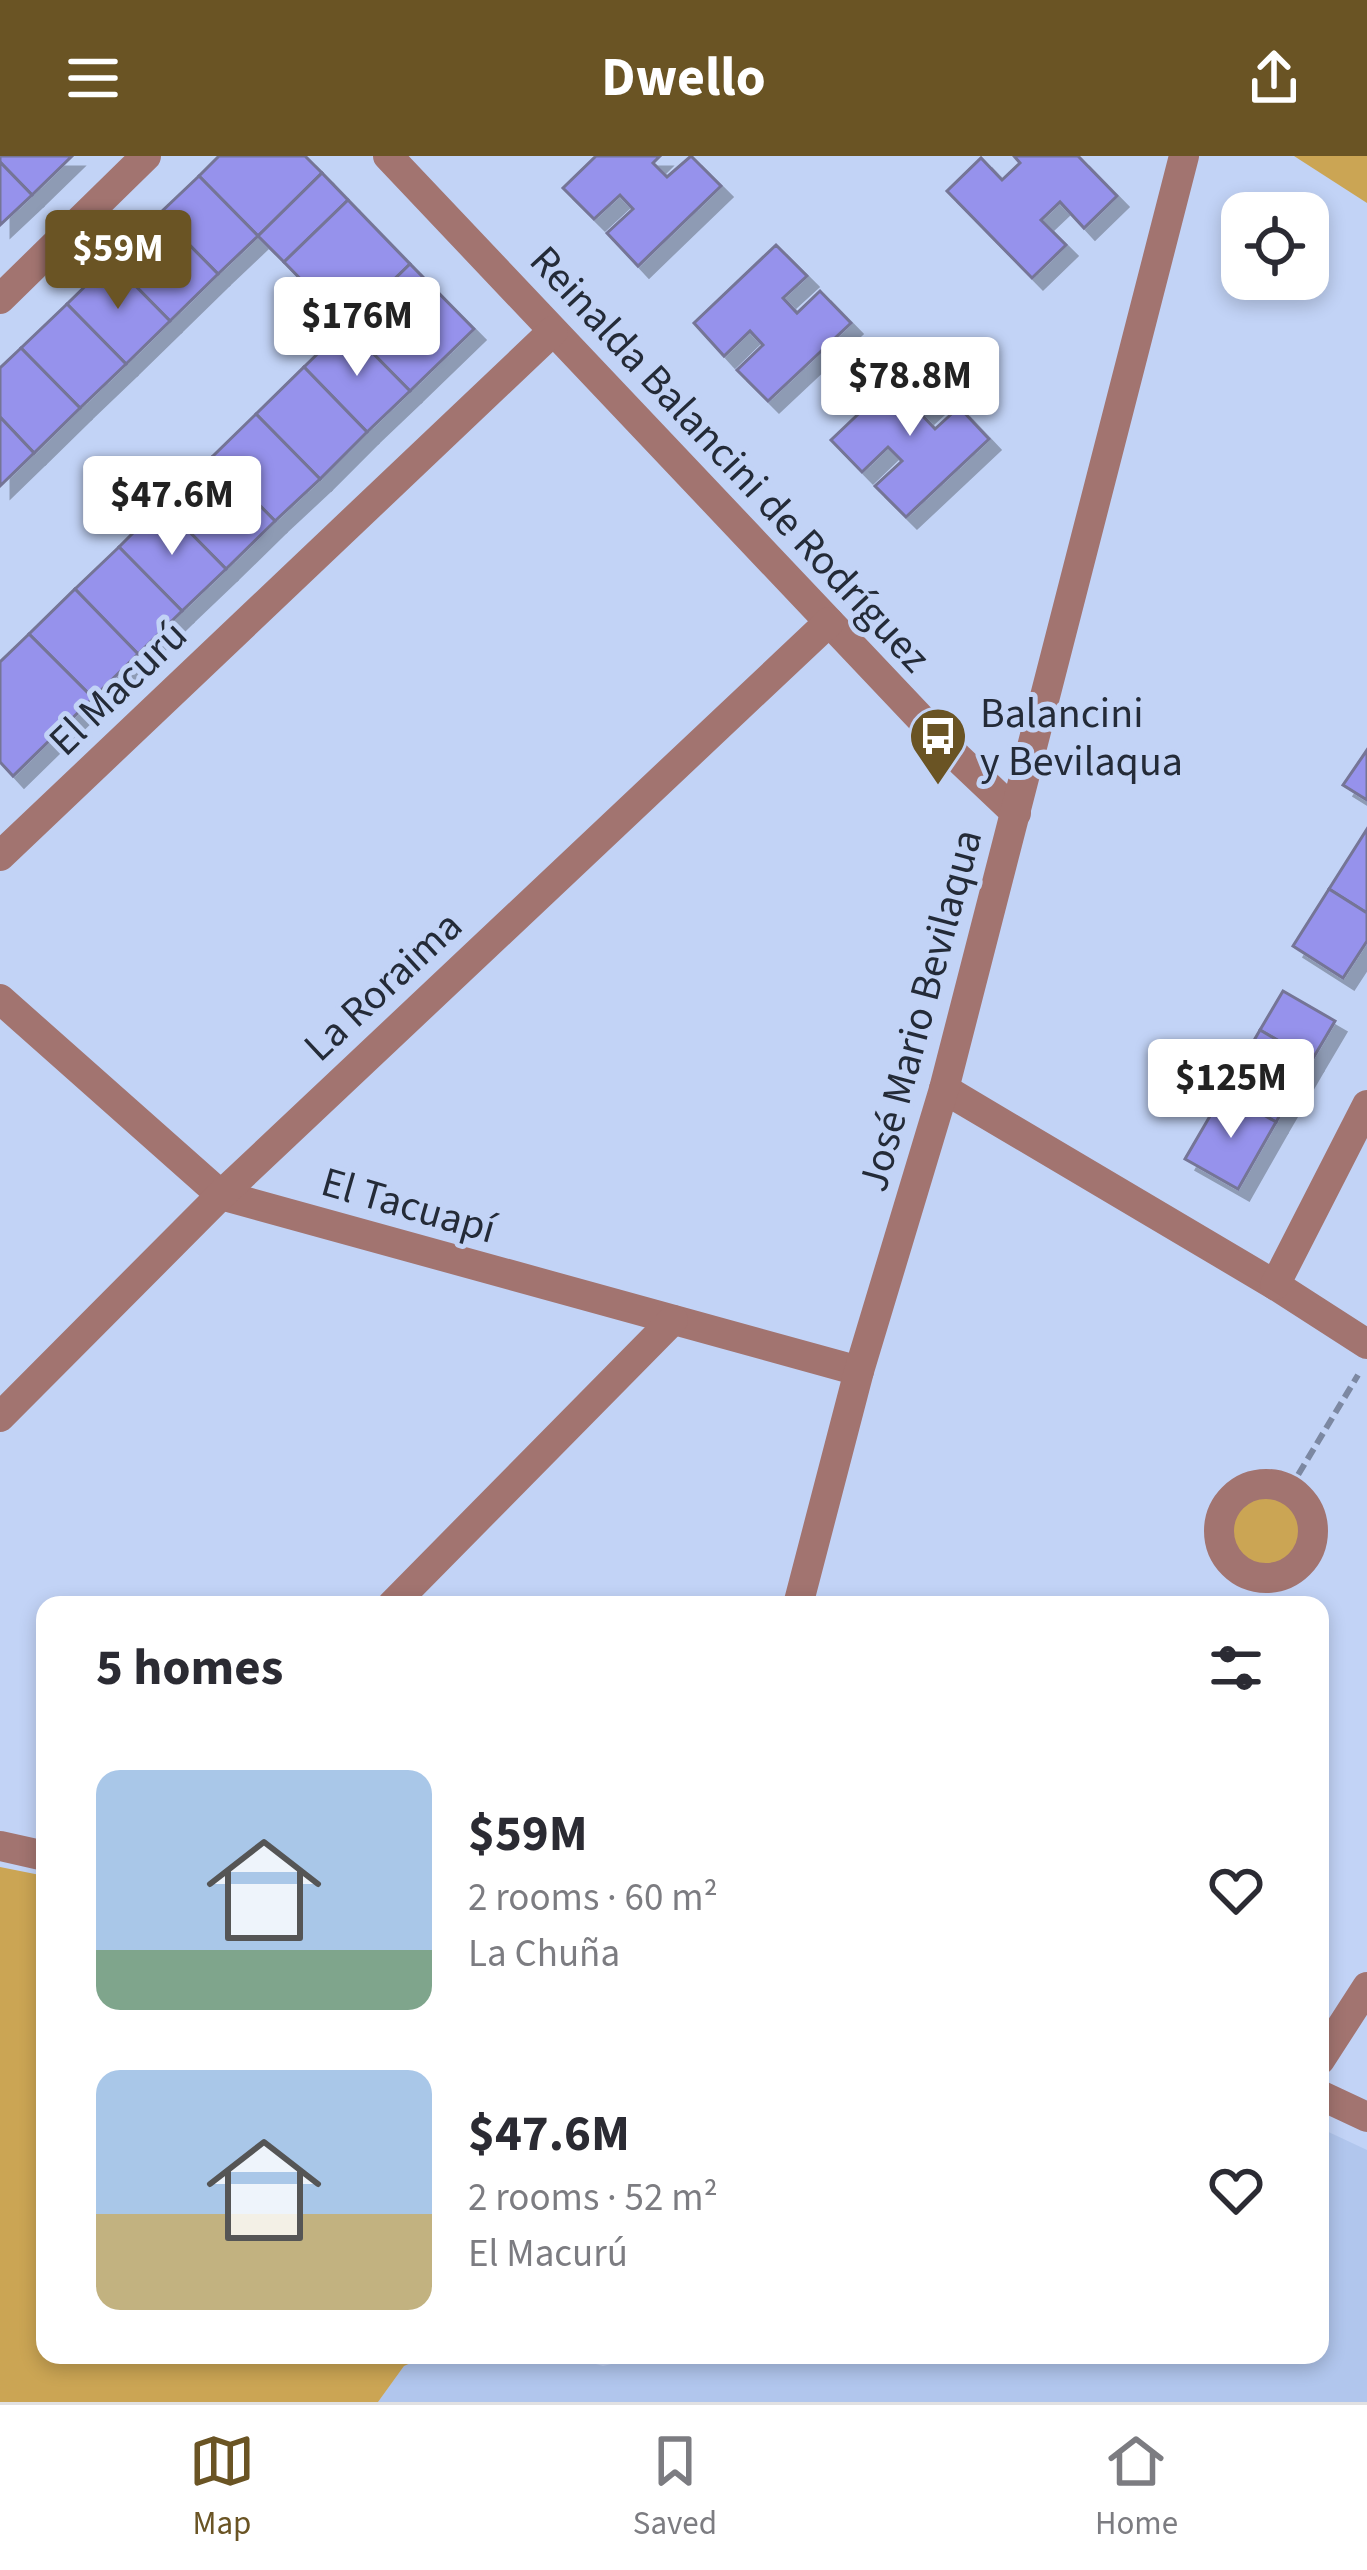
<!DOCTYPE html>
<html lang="en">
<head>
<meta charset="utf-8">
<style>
  body { margin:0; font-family:"Source Sans 3",sans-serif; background:#f7f7f7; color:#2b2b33; height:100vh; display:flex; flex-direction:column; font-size:45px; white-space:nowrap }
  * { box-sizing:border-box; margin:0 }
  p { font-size:39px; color:#7c7c81 }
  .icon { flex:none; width:66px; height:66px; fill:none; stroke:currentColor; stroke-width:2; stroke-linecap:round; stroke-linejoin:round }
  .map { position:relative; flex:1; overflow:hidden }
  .panel { position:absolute; left:36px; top:1440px; width:1293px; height:768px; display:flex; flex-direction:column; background:#fff; border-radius:24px; box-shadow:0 6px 18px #0003 }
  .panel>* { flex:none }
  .tools { position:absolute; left:1221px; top:36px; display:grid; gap:24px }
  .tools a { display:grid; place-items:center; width:108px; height:108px; border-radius:24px; background:#fff; box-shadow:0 6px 18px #0003; font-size:60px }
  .price { position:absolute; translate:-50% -102px; padding:0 27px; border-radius:12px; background:#fff; color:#222; font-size:39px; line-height:78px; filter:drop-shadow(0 3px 6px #0008) }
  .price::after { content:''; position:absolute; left:50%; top:72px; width:36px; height:27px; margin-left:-18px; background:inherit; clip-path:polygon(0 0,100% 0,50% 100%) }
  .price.on { background:#6a5424; color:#fff }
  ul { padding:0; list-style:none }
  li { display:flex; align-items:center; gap:36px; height:300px; padding:0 60px }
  li span { display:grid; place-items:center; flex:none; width:336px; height:240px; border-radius:24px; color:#555 }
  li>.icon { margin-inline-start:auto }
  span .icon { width:144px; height:144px; fill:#fffc; stroke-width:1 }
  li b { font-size:51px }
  h2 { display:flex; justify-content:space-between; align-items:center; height:144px; padding:0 60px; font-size:51px }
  header { display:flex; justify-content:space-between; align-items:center; height:156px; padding:0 60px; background:#6a5424; color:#fff; font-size:54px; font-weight:700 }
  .dock { display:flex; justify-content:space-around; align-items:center; height:168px; border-top:3px solid #e1e1e2; background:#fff; font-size:33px; color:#7c7c81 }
  .dock a { display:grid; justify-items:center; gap:6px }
  .dock .on { color:#6a5424 }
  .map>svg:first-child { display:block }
  .built { fill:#b1c6ed }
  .green { fill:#cba554 }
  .building { fill:#9692ec; stroke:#747496; stroke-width:3; filter:url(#shadow) }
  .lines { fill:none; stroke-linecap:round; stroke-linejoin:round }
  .path { stroke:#7c88a2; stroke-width:6; stroke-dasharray:12 6; stroke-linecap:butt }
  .minor { stroke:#a27470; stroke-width:30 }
  .labels { text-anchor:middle; stroke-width:10; stroke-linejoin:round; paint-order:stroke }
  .street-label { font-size:42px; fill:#242b38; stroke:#c2d3f6 }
  .poi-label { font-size:42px; fill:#242b38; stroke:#c2d3f6; text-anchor:start }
</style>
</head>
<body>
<header><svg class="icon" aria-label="menu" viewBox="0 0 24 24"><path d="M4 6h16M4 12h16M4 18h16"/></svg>Dwello<svg class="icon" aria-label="share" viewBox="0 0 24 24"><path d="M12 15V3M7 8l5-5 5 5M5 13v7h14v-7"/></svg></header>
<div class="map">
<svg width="1367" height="2246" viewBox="0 0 1367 2246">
  <defs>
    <filter id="shadow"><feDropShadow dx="11" dy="11" stdDeviation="0" flood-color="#0004"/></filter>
  </defs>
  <rect width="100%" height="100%" fill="#c2d3f6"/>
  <path class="built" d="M 1320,1972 L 1367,1994 L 1367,2246 L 378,2246 L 404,2210 L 429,2199 L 564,2199 L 603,2210 L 648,2199 L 1320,2199 Z"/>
  <g class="green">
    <path d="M 1294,0 L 1367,0 L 1367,47 Z"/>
    <circle cx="1266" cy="1375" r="38"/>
    <path d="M 0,1711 L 45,1720 L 45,2199 L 429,2199 L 404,2210 L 378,2246 L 0,2246 Z"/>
  </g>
  <g class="building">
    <path d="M 0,0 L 72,0 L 32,39 L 0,6 Z"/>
    <path d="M 219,0 L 305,0 L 322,17 L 258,80 L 199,20 Z"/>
    <path d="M 596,0 L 660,0 L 653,7 L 667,21 L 691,0 L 721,30 L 638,110 L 607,77 L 633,53 L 620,39 L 594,63 L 563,32 Z"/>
    <path d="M 1014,0 L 1078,0 L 1117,40 L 1084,72 L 1060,46 L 1041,64 L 1066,89 L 1032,122 L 947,35 L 981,2 L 1002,24 L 1020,7 Z"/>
    <path d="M 0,6 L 32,39 L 0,69 Z"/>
    <path d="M 322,17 L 348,44 L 284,106 L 258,80 Z"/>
    <path d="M 199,20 L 258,80 L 218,118 L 159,58 Z"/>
    <path d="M 348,44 L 410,108 L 346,170 L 284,106 Z"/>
    <path d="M 159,58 L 218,118 L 170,165 L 111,105 Z"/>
    <path d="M 776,89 L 807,120 L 783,142 L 797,157 L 820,135 L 851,167 L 768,245 L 737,214 L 763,189 L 750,175 L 724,200 L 694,167 Z"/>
    <path d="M 111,105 L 170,165 L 126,208 L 67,148 Z"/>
    <path d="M 410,108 L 474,173 L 410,235 L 346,170 Z"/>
    <path d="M 67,148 L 126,208 L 80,252 L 21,192 Z"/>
    <path d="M 346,170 L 410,235 L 367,276 L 304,211 Z"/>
    <path d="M 21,192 L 80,252 L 34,297 L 0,261 L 0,212 Z"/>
    <path d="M 914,205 L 945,236 L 921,258 L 935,273 L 959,251 L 989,283 L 906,361 L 875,330 L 902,305 L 888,291 L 862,316 L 831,284 Z"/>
    <path d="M 304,211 L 367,276 L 320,323 L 256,258 Z"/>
    <path d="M 256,258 L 320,323 L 275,365 L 212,301 Z"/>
    <path d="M 0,261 L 34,297 L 0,330 Z"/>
    <path d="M 212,301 L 275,365 L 226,413 L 162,348 Z"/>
    <path d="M 162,348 L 226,413 L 182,455 L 119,391 Z"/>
    <path d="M 119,391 L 182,455 L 138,498 L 75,433 Z"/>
    <path d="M 75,433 L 138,498 L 93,542 L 29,478 Z"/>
    <path d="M 29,478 L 93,542 L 13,620 L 0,606 L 0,506 Z"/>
    <path d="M 1367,594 L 1367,644 L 1343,629 Z"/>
    <path d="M 1367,673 L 1367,757 L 1329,733 Z"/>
    <path d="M 1329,733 L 1367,757 L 1367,785 L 1343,822 L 1293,790 Z"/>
    <path d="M 1283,835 L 1335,865 L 1312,904 L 1260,874 Z"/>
    <path d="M 1260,874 L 1312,904 L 1276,966 L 1224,936 Z"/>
    <path d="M 1224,936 L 1276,966 L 1238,1033 L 1185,1003 Z"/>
  </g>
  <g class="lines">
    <path class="path" d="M 1289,1334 L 1358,1219"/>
    <g class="minor">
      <path d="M 388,0 L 959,603 L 1016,657"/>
      <path d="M 0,143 L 146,0"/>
      <path d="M 0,700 L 553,175"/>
      <path d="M 0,843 L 221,1039 L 859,1215"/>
      <path d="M 944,933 L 1275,1129 L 1367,1188"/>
      <path d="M 1275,1129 L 1367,949"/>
      <path d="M 0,1261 L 221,1039 L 829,466"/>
      <circle cx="1266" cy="1375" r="47"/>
      <path d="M 392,1449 L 673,1164"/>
      <path d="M 798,1449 L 859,1215 L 944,933 L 1184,0"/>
      <path d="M 0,1690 L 45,1700"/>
      <path d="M 1320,1904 L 1367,1831"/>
      <path d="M 1320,1939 L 1367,1961"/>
    </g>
  </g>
  <defs>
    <symbol id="bus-pin" viewBox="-11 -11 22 30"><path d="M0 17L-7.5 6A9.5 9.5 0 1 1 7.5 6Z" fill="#6a5424" stroke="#c2d3f6"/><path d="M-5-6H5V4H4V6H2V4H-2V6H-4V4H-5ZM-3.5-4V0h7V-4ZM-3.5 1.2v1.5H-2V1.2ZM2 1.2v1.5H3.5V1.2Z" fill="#fff"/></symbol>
  </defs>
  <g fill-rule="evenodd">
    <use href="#bus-pin" x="905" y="547" width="66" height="90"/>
  </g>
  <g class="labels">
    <g class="street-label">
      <text transform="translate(731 302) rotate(47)" y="15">Reinalda Balancini de Rodríguez</text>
      <text transform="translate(117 531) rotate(-44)" y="15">El Macurú</text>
      <text transform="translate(382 829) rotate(-43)" y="15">La Roraima</text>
      <text transform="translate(919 854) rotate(-75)" y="15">José Mario Bevilaqua</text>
      <text transform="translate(409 1048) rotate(16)" y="15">El Tacuapí</text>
    </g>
    <g class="poi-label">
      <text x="980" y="571">Balancini<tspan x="980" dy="48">y Bevilaqua</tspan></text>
    </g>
  </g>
</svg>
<div class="tools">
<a><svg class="icon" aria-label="locate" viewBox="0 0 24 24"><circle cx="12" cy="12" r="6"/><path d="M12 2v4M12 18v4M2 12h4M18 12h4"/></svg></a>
</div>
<b class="price on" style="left:118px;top:156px">$59M</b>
<b class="price" style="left:357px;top:223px">$176M</b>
<b class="price" style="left:910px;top:283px">$78.8M</b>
<b class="price" style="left:172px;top:402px">$47.6M</b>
<b class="price" style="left:1231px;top:985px">$125M</b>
<section class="panel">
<h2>5 homes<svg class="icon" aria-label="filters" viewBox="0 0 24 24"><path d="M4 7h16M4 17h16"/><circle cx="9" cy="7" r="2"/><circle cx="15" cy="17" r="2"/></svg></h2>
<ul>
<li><span style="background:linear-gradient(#a9c7e8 75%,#7fa58c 0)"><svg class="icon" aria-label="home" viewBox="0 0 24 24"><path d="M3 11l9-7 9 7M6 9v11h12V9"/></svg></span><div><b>$59M</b><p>2 rooms · 60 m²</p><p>La Chuña</p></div><svg class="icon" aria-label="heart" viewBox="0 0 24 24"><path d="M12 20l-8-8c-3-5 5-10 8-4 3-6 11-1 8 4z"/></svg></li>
<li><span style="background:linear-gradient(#a9c7e8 60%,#c2b280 0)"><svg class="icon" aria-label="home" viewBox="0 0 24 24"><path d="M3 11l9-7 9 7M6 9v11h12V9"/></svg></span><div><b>$47.6M</b><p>2 rooms · 52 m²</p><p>El Macurú</p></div><svg class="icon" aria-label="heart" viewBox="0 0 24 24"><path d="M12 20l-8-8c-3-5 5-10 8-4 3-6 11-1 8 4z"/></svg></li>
</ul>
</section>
</div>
<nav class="dock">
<a class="on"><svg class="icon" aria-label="map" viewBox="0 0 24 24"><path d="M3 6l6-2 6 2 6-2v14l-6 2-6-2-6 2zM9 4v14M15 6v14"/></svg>Map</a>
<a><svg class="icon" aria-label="saved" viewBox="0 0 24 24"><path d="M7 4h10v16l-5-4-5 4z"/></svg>Saved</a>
<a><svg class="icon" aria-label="home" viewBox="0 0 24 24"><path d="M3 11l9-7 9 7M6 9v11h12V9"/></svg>Home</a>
</nav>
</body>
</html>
